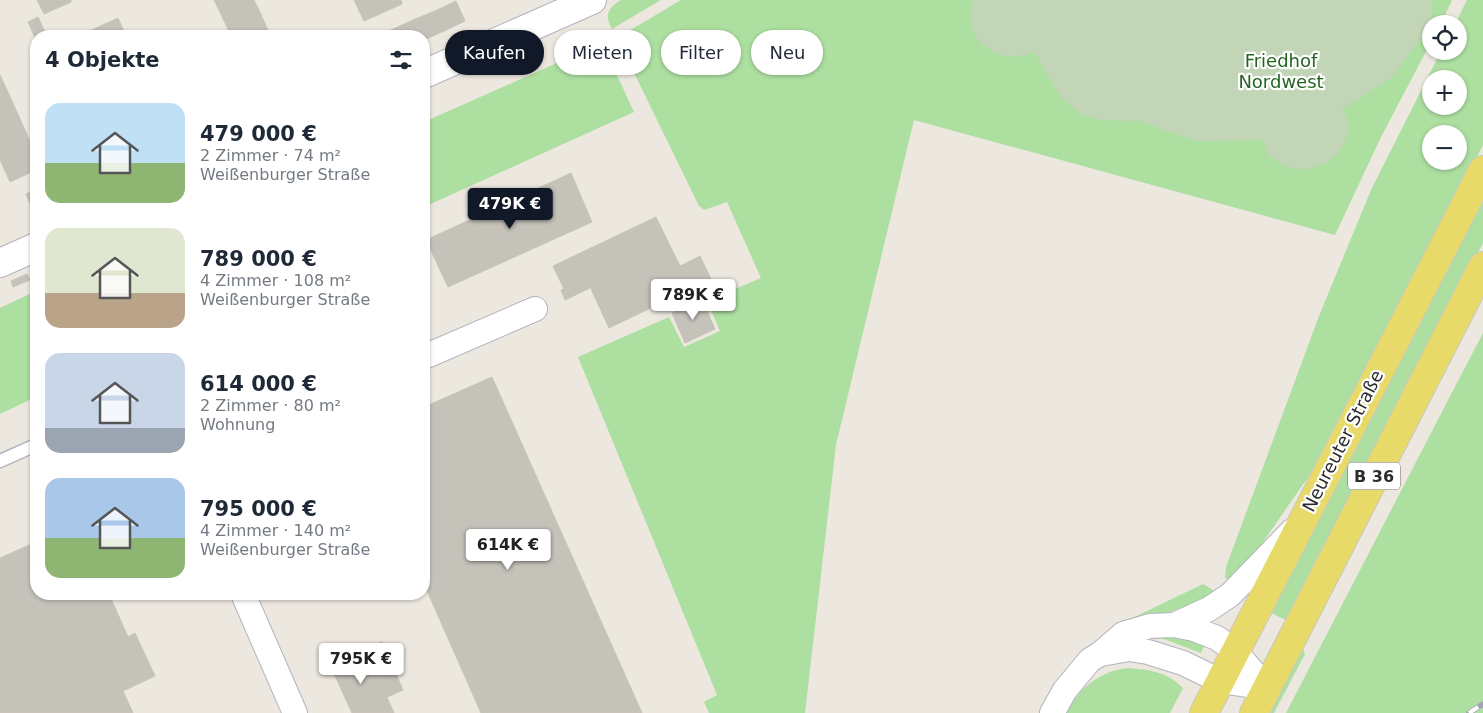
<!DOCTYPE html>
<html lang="de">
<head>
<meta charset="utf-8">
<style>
  body { margin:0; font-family:"DejaVu Sans",sans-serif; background:#f6f6f7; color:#1f2937; height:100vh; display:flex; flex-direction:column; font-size:19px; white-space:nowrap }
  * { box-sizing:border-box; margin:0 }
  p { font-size:16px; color:#747a83 }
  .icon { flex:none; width:28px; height:28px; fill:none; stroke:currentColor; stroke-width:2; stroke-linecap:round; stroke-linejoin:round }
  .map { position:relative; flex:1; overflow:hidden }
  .drawer { position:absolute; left:30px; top:30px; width:400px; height:570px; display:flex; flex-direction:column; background:#fff; border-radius:20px; box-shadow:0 1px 4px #0004 }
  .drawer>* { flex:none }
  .guide { position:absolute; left:445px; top:30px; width:475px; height:45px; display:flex; gap:10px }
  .buttons { position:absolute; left:1422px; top:15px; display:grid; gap:10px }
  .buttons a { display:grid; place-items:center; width:45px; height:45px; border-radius:50%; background:#fff; box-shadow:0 1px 4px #0004; font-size:25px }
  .price { position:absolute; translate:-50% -42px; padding:0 11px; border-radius:5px; background:#fff; color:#222; font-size:16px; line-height:32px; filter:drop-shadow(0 1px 2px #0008) }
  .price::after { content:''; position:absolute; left:50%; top:30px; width:15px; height:11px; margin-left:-8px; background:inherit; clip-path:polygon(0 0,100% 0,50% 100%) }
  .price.on { background:#111827; color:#fff }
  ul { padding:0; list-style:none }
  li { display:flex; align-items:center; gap:15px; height:125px; padding:0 15px }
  li span { display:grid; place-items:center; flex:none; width:140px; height:100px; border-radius:15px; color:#555 }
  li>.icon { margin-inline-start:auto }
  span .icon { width:60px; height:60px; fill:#fffc; stroke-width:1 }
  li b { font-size:21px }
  h2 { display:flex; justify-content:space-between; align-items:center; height:60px; padding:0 15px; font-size:21px }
  .pill { padding:0 18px; border-radius:22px; background:#fff; box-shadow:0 1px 4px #0004; font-size:18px; line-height:45px }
  .pill.on { background:#111827; color:#fff }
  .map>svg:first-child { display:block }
  .green { fill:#addfa0; fill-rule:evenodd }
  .cemetery { fill:#c2d5b7 }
  .building { fill:#c5c2ba; stroke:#c8c4b9 }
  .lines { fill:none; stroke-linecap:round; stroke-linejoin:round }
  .lane-casing { stroke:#b2b3be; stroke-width:15 }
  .street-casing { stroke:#b2b3be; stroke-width:26 }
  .secondary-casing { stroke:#b2b3be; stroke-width:30 }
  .primary-casing { stroke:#c8c8c8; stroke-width:30 }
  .lane { stroke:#fff; stroke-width:12 }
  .street { stroke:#fff; stroke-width:24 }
  .secondary { stroke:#fff; stroke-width:28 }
  .primary { stroke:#e7da69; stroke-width:28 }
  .rail-casing { stroke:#a2a2b4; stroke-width:5.5 }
  .rail { stroke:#fff; stroke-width:4; stroke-dasharray:11; stroke-linecap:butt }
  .labels { text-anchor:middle; stroke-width:4.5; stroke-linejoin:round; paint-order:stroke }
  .shield { fill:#fff; stroke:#6b6b6b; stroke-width:1 }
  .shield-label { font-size:16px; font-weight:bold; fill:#2c2c2c }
  .park-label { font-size:18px; fill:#256420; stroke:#fff }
  .street-label { font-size:18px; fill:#2c2c2c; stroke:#fff }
</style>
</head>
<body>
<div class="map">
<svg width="1483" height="713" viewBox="0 0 1483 713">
  <rect width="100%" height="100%" fill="#ece8df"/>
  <g class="green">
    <path d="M 621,0 L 661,0 L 612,29 C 604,15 608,8 621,0 Z"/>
    <path d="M 681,0 L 1452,0 L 1441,24 L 1431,24 L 1431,42 L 1381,137 L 1335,235 L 914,120 L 836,445 L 805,713 L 709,713 L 704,702 L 717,695 L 578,357 L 669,317 L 684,347 L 720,331 L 707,301 L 761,278 L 727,202 L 704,210 L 699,206 L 617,38 Z"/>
    <path d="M 1467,0 L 1483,0 L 1483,145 L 1320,460 L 1247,565 L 1229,582 L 1225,577 L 1226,567 L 1319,316 L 1371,190 L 1441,51 L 1459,51 L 1459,24 L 1455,24 ZM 1431,79 L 1459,79 L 1459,106 L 1431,106 ZM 1431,134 L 1459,134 L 1459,161 L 1431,161 Z"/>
    <path d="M 602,43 L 634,112 L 424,207 L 424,122 Z"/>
    <path d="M 1483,201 L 1483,243 L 1286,620 L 1271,613 Z"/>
    <path d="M 36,291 L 36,397 L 0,414 L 0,308 Z"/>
    <path d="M 1483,333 L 1483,713 L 1286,713 L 1460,377 Z"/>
    <path d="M 1203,584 L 1216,592 C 1186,608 1155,618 1122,623 Z"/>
    <path d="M 1165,633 L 1205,644 L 1201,653 L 1164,639 L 1144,638 Z"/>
    <path d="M 1302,646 L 1305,654 L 1274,713 L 1267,713 Z"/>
    <path d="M 1128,668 C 1150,670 1166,671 1183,688 L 1170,713 L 1066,713 C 1079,688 1100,671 1128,668 Z"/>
  </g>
  <path class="cemetery" d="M 973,0 L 1432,0 L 1432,23 L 1391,78 L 1342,109 L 1350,126 C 1347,132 1346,139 1343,145 C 1329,171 1293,177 1271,157 C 1267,154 1265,145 1262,140 L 1197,141 L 1139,121 L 1101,120 L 1080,114 L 1059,95 L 1034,52 C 999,68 960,39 973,0 Z"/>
  <g class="building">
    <path d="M 37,0 L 71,0 L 71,2 L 44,14 Z"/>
    <path d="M 214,0 L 230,0 L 217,6 Z"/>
    <path d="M 230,0 L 254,0 L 259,10 L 226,25 L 217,6 Z"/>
    <path d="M 354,0 L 401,0 L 402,4 L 364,21 Z"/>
    <path d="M 456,1 L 465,21 L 444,31 L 435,11 Z"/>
    <path d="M 259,10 L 270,35 L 231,36 L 226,25 Z"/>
    <path d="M 435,11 L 444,31 L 424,40 L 424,36 L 420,36 L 413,20 Z"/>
    <path d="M 38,17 L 47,36 L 36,36 L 36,40 L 28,22 Z"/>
    <path d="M 118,18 L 126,36 L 87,36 L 85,33 Z"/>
    <path d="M 413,20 L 420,36 L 393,36 L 391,30 Z"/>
    <path d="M 391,30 L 393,36 L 377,36 Z"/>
    <path d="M 0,75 L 8,92 L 0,95 Z"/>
    <path d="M 8,92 L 16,110 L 0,117 L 0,95 Z"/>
    <path d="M 16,110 L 28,137 L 0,150 L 0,117 Z"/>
    <path d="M 28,137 L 36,154 L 36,170 L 10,182 L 0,160 L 0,150 Z"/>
    <path d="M 571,173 L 592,222 L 448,287 L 426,240 Z"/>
    <path d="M 35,190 L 36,194 L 36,212 L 34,213 L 26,194 Z"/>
    <path d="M 656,217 L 680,266 L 700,256 L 711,279 L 609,328 L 586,278 L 564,289 L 553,266 Z"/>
    <path d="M 27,274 L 30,280 L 13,287 L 11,281 Z"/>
    <path d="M 586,278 L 590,288 L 565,300 L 561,290 Z"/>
    <path d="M 702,300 L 715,329 L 685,343 L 672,313 Z"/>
    <path d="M 492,377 L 642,713 L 481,713 L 424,584 L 424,407 Z"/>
    <path d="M 36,542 L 36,594 L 79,594 L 133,713 L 0,713 L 0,558 Z"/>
    <path d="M 79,594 L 109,594 L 128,637 L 135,633 L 155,676 L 123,691 Z"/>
    <path d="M 382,642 L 403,690 L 387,697 L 366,649 Z"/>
    <path d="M 366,649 L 394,713 L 352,713 L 330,665 Z"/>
  </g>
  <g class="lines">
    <defs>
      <path id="lane" d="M 0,461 L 36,445"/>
      <g id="street">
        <path d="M 424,357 L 535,309"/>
        <path d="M 243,594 L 295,713"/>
        <path d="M 1174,625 L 1209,609 L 1230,595 L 1292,531"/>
        <path d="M 1101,654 L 1129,649 L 1148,652 L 1183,663 L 1220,681 L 1267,688"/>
        <path d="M 1052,713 L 1065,690 L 1090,660 L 1100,654 L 1123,634 L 1150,626 L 1174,625 L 1194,629 L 1217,638 L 1235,651 L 1267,688"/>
      </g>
      <g id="secondary">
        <path d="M 424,74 L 592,0"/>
        <path d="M 0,263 L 36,247"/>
      </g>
      <g id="primary">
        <path d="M 1204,713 L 1483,170"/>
        <path d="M 1254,713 L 1483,266"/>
      </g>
    </defs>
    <use href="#lane" class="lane-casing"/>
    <use href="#street" class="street-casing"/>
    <use href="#secondary" class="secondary-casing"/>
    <use href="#primary" class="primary-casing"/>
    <use href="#lane" class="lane"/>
    <use href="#street" class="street"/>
    <use href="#secondary" class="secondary"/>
    <use href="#primary" class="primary"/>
    <defs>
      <path id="rail" d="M 1469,713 L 1483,704"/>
    </defs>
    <use href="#rail" class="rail-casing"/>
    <use href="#rail" class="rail"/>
  </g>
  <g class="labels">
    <rect class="shield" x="1348" y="462.5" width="52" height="27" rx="4"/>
    <g class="shield-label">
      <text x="1374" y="482">B 36</text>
    </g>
    <g class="park-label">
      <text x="1281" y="67">Friedhof<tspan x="1281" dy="21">Nordwest</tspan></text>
    </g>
    <g class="street-label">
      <text transform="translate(1343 441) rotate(-63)" y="6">Neureuter Straße</text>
    </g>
  </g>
</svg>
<div class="buttons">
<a><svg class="icon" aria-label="locate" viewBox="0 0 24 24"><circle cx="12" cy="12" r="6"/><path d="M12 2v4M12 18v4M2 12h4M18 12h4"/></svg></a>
<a>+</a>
<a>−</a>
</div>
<b class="price on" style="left:510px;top:230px">479K €</b>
<b class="price" style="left:693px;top:321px">789K €</b>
<b class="price" style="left:508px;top:571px">614K €</b>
<b class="price" style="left:361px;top:685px">795K €</b>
<div class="guide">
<a class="pill on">Kaufen</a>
<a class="pill">Mieten</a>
<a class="pill">Filter</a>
<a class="pill">Neu</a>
</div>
<section class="drawer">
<h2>4 Objekte<svg class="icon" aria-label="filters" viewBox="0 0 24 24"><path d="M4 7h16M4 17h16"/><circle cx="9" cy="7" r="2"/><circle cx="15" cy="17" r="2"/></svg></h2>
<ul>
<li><span style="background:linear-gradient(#bfe0f5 60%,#8fb573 0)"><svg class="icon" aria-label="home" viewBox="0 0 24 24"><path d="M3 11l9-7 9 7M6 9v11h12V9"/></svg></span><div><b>479 000 €</b><p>2 Zimmer · 74 m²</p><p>Weißenburger Straße</p></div></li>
<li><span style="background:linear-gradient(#dfe7d0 65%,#b9a48a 0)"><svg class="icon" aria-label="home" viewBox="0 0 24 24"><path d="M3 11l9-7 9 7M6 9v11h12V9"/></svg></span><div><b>789 000 €</b><p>4 Zimmer · 108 m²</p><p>Weißenburger Straße</p></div></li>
<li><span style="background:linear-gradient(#c9d6e8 75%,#9aa5b1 0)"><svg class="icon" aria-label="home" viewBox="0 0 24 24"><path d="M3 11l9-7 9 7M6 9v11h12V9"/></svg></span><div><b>614 000 €</b><p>2 Zimmer · 80 m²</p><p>Wohnung</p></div></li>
<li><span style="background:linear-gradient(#a9c7e8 60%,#8fb573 0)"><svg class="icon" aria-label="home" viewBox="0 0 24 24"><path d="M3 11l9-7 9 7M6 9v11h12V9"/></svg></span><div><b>795 000 €</b><p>4 Zimmer · 140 m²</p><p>Weißenburger Straße</p></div></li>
</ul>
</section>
</div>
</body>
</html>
